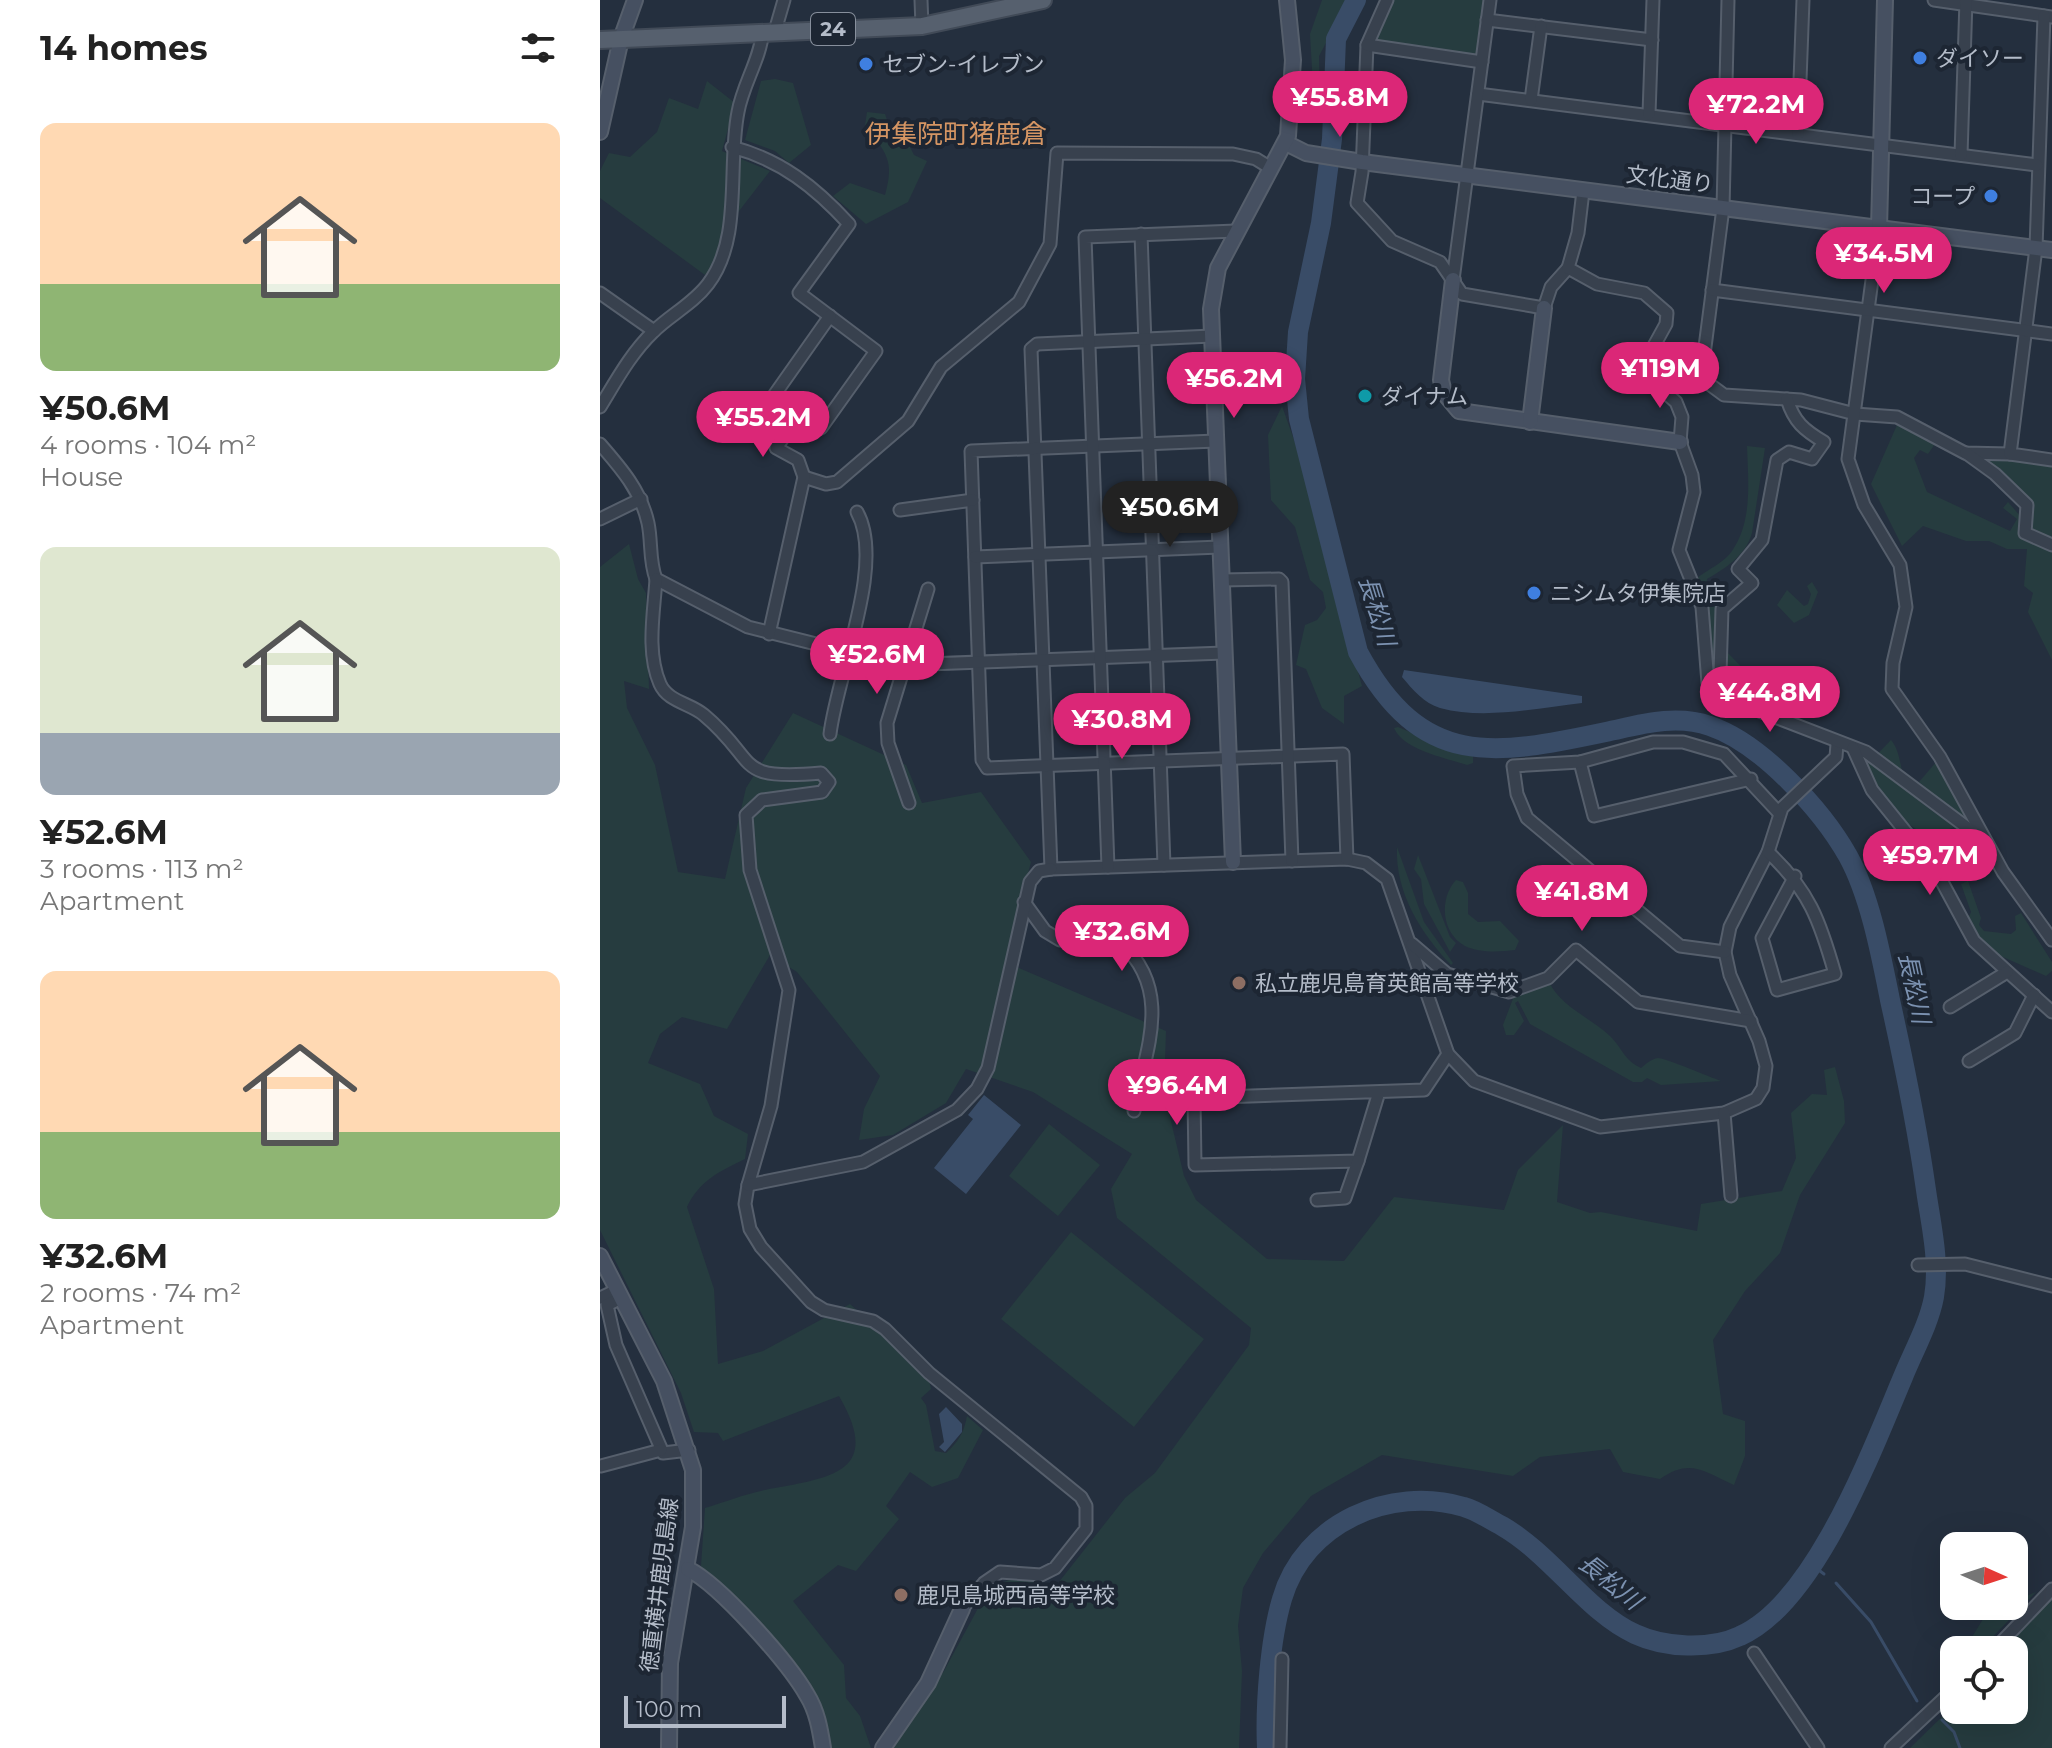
<!DOCTYPE html>
<html lang="en">
<head>
<meta charset="utf-8">
<style>
  body { margin:0; font-family:Montserrat,"Noto Sans JP",sans-serif; background:#f2f2f2; color:#222; height:100vh; display:flex; flex-direction:column; font-size:30px; white-space:nowrap }
  * { box-sizing:border-box; margin:0 }
  p { font-size:26px; color:#767676 }
  .icon { flex:none; width:44px; height:44px; fill:none; stroke:currentColor; stroke-width:2; stroke-linecap:round; stroke-linejoin:round }
  .map { position:relative; flex:1; overflow:hidden }
  .details { display:flex; flex-direction:column; background:#fff; width:600px }
  .details>* { flex:none }
  .needle { width:52px; rotate:93deg }
  .tools { position:absolute; left:1340px; top:1532px; display:grid; gap:16px }
  .tools a { display:grid; place-items:center; width:88px; height:88px; border-radius:16px; background:#fff; box-shadow:0 8px 32px #0002; font-size:40px }
  .scale { position:absolute; left:24px; bottom:20px; width:162px; box-sizing:border-box; padding-left:8px; border:4px solid #b4bcc9; border-top:0; font-size:22px; line-height:28px; white-space:nowrap; color:#b4bcc9; -webkit-text-stroke:6px #1d2633; paint-order:stroke }
  .price { position:absolute; translate:-50% -68px; padding:0 18px; border-radius:28px; background:#db2777; color:#fff; font-size:26px; line-height:52px; filter:drop-shadow(0 2px 4px #0008) }
  .price::after { content:''; position:absolute; left:50%; top:48px; width:24px; height:18px; margin-left:-12px; background:inherit; clip-path:polygon(0 0,100% 0,50% 100%) }
  .price.current { background:#222; color:#fff }
  ul { padding:0; list-style:none }
  li { display:grid; align-content:center; gap:16px; height:424px; padding:0 40px }
  li span { display:grid; place-items:center; height:248px; border-radius:16px; color:#555 }
  li>.icon { margin-inline-start:auto }
  span .icon { width:144px; height:144px; fill:#fffc; stroke-width:1 }
  li b { font-size:34px }
  h2 { display:flex; justify-content:space-between; align-items:center; height:96px; padding:0 40px; font-size:34px }
  main { display:flex; flex:1; min-height:0 }
  .map>svg:first-child { display:block }
  .green { fill:#263c3f }
  .water { fill:#394c67 }
  .lines { fill:none; stroke-linecap:round; stroke-linejoin:round }
  .stream { stroke:#394c67; stroke-width:3 }
  .river { stroke:#394c67; stroke-width:20 }
  .street-casing { stroke:#565f6c; stroke-width:15 }
  .secondary-casing { stroke:#565f6c; stroke-width:18 }
  .primary-casing { stroke:#414a57; stroke-width:20 }
  .street { stroke:#38414e; stroke-width:11 }
  .secondary { stroke:#465061; stroke-width:14 }
  .primary { stroke:#56606e; stroke-width:16 }
  .shop-dot { fill:#3f7fe0; stroke:#1d2633; stroke-width:3 }
  .culture-dot { fill:#0f9aa8; stroke:#1d2633; stroke-width:3 }
  .education-dot { fill:#8d6e63; stroke:#1d2633; stroke-width:3 }
  .labels { text-anchor:middle; stroke-width:8; stroke-linejoin:round; paint-order:stroke }
  .shield { fill:#1d2633; stroke:#878f9c; stroke-width:2 }
  .shield-label { font-size:20px; font-weight:bold; fill:#b4bcc9 }
  .poi-label { font-size:22px; fill:#b4bcc9; stroke:#1d2633; text-anchor:start }
  .street-label { font-size:22px; fill:#b4bcc9; stroke:#1d2633 }
  .water-label { font-size:24px; font-style:italic; fill:#7c92b1; stroke:#1d2633 }
  .quarter-label { font-size:26px; fill:#d59563; stroke:#1d2633 }
</style>
</head>
<body>
<main>
<section class="details">
<h2>14 homes<svg class="icon" aria-label="filters" viewBox="0 0 24 24"><path d="M4 7h16M4 17h16"/><circle cx="9" cy="7" r="2"/><circle cx="15" cy="17" r="2"/></svg></h2>
<ul>
<li><span style="background:linear-gradient(#ffd9b3 65%,#8fb573 0)"><svg class="icon" aria-label="home" viewBox="0 0 24 24"><path d="M3 11l9-7 9 7M6 9v11h12V9"/></svg></span><div><b>¥50.6M</b><p>4 rooms · 104 m²</p><p>House</p></div></li>
<li><span style="background:linear-gradient(#dfe7d0 75%,#9aa5b1 0)"><svg class="icon" aria-label="home" viewBox="0 0 24 24"><path d="M3 11l9-7 9 7M6 9v11h12V9"/></svg></span><div><b>¥52.6M</b><p>3 rooms · 113 m²</p><p>Apartment</p></div></li>
<li><span style="background:linear-gradient(#ffd9b3 65%,#8fb573 0)"><svg class="icon" aria-label="home" viewBox="0 0 24 24"><path d="M3 11l9-7 9 7M6 9v11h12V9"/></svg></span><div><b>¥32.6M</b><p>2 rooms · 74 m²</p><p>Apartment</p></div></li>
</ul>
</section>
<div class="map">
<svg width="1452" height="1748" viewBox="0 0 1452 1748">
  <rect width="100%" height="100%" fill="#242f3e"/>
  <g class="green">
    <path d="M 722,0 L 749,0 L 719,56 L 720,103 L 714,104 L 710,34 Z"/>
    <path d="M 793,0 L 885,0 L 877,52 L 874,55 L 778,42 L 777,37 Z"/>
    <path d="M 175,79 L 193,83 L 211,145 L 189,163 L 175,151 L 145,140 L 161,81 Z"/>
    <path d="M 107,81 L 135,103 L 122,151 L 170,171 L 136,215 L 116,263 L 105,275 L 0,198 L 0,171 L 9,153 L 30,157 L 57,132 L 69,98 L 98,109 Z"/>
    <path d="M 267,112 L 285,114 L 294,141 L 308,143 L 314,155 L 327,161 L 308,202 L 266,224 L 233,196 L 250,183 L 285,195 C 295,160 286,153 265,125 Z"/>
    <path d="M 682,406 L 699,454 L 762,686 L 744,696 L 744,724 L 722,708 L 706,669 L 696,665 L 705,625 L 717,620 L 726,608 L 723,592 L 710,580 L 695,527 L 671,500 L 668,435 Z"/>
    <path d="M 1297,425 L 1337,441 L 1328,454 L 1320,450 L 1314,458 L 1327,492 L 1410,531 L 1417,519 L 1403,508 L 1408,502 L 1422,518 L 1418,529 L 1423,537 L 1452,549 L 1452,660 L 1428,612 L 1433,593 L 1424,586 L 1427,549 L 1407,549 L 1389,541 L 1366,541 L 1323,526 L 1302,546 L 1271,484 Z"/>
    <path d="M 1147,446 L 1165,448 L 1152,533 C 1146,555 1126,568 1107,579 L 1106,590 L 1116,601 L 1116,662 L 1110,662 L 1107,603 L 1097,578 C 1107,570 1125,562 1132,551 C 1153,521 1148,480 1147,446 Z"/>
    <path d="M 1386,456 L 1452,464 L 1452,540 L 1428,531 L 1431,503 L 1385,462 Z"/>
    <path d="M 29,544 L 38,579 L 46,593 L 49,689 L 24,681 L 27,708 L 55,765 L 78,872 L 125,879 L 146,788 L 193,713 L 306,765 L 322,803 L 381,792 L 431,862 L 405,962 L 566,1031 L 564,1092 L 584,1176 L 596,1200 L 667,1259 L 744,1261 L 794,1197 L 904,1210 L 918,1170 L 963,1125 L 957,1202 L 990,1213 L 1001,1212 L 1097,1231 L 1101,1204 L 1182,1191 L 1196,1158 L 1191,1113 L 1212,1094 L 1227,1095 L 1224,1070 L 1235,1067 L 1244,1101 L 1245,1123 L 1200,1195 L 1180,1253 L 1145,1291 L 1113,1340 L 1123,1414 L 1145,1421 L 1145,1456 L 1134,1485 C 1103,1471 1090,1458 1060,1479 L 1023,1472 L 1010,1449 L 940,1457 L 913,1476 L 782,1455 L 711,1496 L 663,1553 L 643,1588 L 638,1626 L 642,1671 L 639,1748 L 291,1748 L 344,1671 L 389,1588 L 417,1577 L 455,1587 L 525,1498 L 555,1473 L 649,1345 L 651,1328 L 517,1218 L 511,1189 L 532,1154 L 433,1092 L 366,1069 L 346,1103 L 293,1135 L 259,1140 L 264,1109 L 280,1076 L 197,972 L 170,955 L 127,1029 L 82,1017 L 60,1034 L 48,1063 L 100,1084 L 114,1116 L 148,1134 L 145,1159 C 120,1171 99,1181 87,1207 L 114,1289 L 118,1364 L 163,1351 L 250,1304 L 328,1376 L 331,1389 L 321,1398 L 326,1405 L 335,1451 L 346,1453 C 358,1442 364,1433 367,1416 L 383,1430 L 358,1478 L 332,1487 L 310,1472 L 286,1506 L 299,1519 L 256,1571 L 238,1565 L 193,1601 L 244,1665 L 246,1698 L 260,1716 L 271,1748 L 231,1748 L 217,1699 L 206,1679 L 101,1566 L 105,1508 C 125,1502 145,1494 165,1490 C 227,1478 285,1475 239,1396 L 123,1441 L 118,1433 L 94,1432 L 81,1393 L 0,1230 L 0,567 Z"/>
    <path d="M 1212,582 L 1218,592 L 1209,615 L 1194,623 L 1177,605 L 1187,590 L 1204,606 L 1208,604 L 1211,594 L 1207,586 Z"/>
    <path d="M 1127,652 L 1157,683 L 1150,697 L 1135,692 L 1132,697 L 1119,695 Z"/>
    <path d="M 798,727 L 855,751 L 873,753 L 873,763 L 867,765 C 846,758 803,750 794,728 Z"/>
    <path d="M 1291,740 C 1303,754 1299,778 1312,794 C 1323,806 1341,816 1354,827 L 1345,831 C 1348,845 1357,854 1361,870 L 1357,874 L 1335,843 L 1295,814 L 1266,766 Z"/>
    <path d="M 1337,761 L 1378,831 L 1319,782 Z"/>
    <path d="M 797,847 L 824,922 L 853,963 L 851,965 C 821,933 795,893 797,847 Z"/>
    <path d="M 818,855 L 850,937 L 856,943 L 850,952 L 824,904 L 821,879 L 814,869 Z"/>
    <path d="M 856,880 L 863,882 L 868,893 L 868,914 L 878,922 L 900,921 L 919,941 L 915,950 C 900,952 879,953 865,946 C 841,933 839,898 856,880 Z"/>
    <path d="M 1368,881 L 1381,918 L 1379,925 L 1384,931 L 1411,934 L 1416,930 L 1415,916 L 1421,913 L 1452,962 L 1452,971 L 1446,976 L 1394,953 L 1382,944 L 1367,921 L 1371,912 L 1361,884 Z"/>
    <path d="M 949,982 C 962,1008 990,1017 1010,1036 C 1022,1048 1025,1061 1041,1068 C 1046,1064 1051,1059 1058,1058 C 1065,1058 1110,1077 1121,1081 L 1061,1085 L 1047,1078 L 1042,1082 L 1033,1082 L 930,1024 L 918,1001 L 915,1003 L 924,1021 L 914,1035 L 906,1035 L 903,1025 L 914,996 Z"/>
    <path d="M 449,1124 L 500,1165 L 458,1216 L 409,1176 Z"/>
    <path d="M 471,1232 L 604,1339 L 534,1427 L 401,1319 Z"/>
    <path d="M 1436,1592 L 1380,1650 L 1364,1650 L 1388,1611 L 1414,1606 L 1414,1601 Z"/>
    <path d="M 1452,1596 L 1452,1748 L 1310,1748 L 1354,1705 L 1354,1710 L 1414,1710 L 1414,1650 L 1405,1650 Z"/>
  </g>
  <g class="water">
    <path d="M 804,670 L 982,696 L 982,703 C 938,708 884,720 840,708 C 824,703 813,690 802,677 Z"/>
    <path d="M 384,1095 L 421,1125 L 366,1194 L 334,1168 L 373,1119 L 368,1115 Z"/>
    <path d="M 346,1407 L 362,1424 L 362,1432 L 345,1452 L 339,1447 L 344,1442 L 339,1414 Z"/>
  </g>
  <g class="lines">
    <g class="stream">
      <path d="M 1212,1565 L 1224,1574"/>
      <path d="M 1236,1583 L 1271,1622 L 1317,1701"/>
      <path d="M 1342,1720 L 1354,1732 L 1360,1748"/>
    </g>
    <path class="river" d="M 667,1748 C 665,1705 670,1640 682,1599 C 704,1523 790,1485 864,1507 C 876,1510 890,1520 902,1526 C 951,1554 988,1613 1035,1634 C 1065,1648 1110,1650 1140,1636 C 1215,1603 1272,1450 1303,1377 C 1313,1352 1329,1324 1334,1297 C 1340,1262 1331,1225 1326,1190 C 1317,1126 1304,1063 1290,1000 C 1281,955 1270,896 1248,856 C 1222,810 1161,743 1110,726 C 1078,715 1046,723 1015,730 C 896,755 823,773 758,652 L 699,419 L 695,379 L 698,332 L 721,223 L 732,139 L 736,39 L 756,0"/>
    <defs>
      <g id="street">
        <path d="M 321,0 L 322,26"/>
        <path d="M 787,0 L 767,45 L 762,172 L 757,203 L 792,241 L 840,262 L 862,294 L 944,308 L 951,287 L 968,268"/>
        <path d="M 1128,0 L 1123,208 L 1101,378 L 1124,395 L 1201,400 L 1255,414 L 1297,417 L 1365,453 L 1410,454"/>
        <path d="M 1334,0 L 1452,17"/>
        <path d="M 1444,16 L 1436,248 L 1410,454 L 1452,460"/>
        <path d="M 887,20 L 1052,40"/>
        <path d="M 175,31 L 184,0"/>
        <path d="M 767,45 L 882,62"/>
        <path d="M 878,94 L 1437,165"/>
        <path d="M 931,100 L 941,26"/>
        <path d="M 1049,114 L 1053,0"/>
        <path d="M 1198,134 L 1203,0"/>
        <path d="M 132,147 C 181,160 215,187 249,224 L 199,293 L 276,351 L 221,428 L 201,412"/>
        <path d="M 1361,155 L 1366,0"/>
        <path d="M 983,191 L 978,233 L 968,268 L 997,284 L 1044,293 L 1067,313 L 1066,324 L 1044,364 L 1051,380 L 1076,402 L 1082,417 L 1080,442 L 1092,475 L 1094,492 L 1079,550 L 1102,607 L 1108,683 L 1114,698"/>
        <path d="M 1279,228 L 1248,459 L 1264,505 L 1300,565 L 1306,607 L 1293,663 L 1292,689 L 1340,757 L 1403,872 L 1452,940"/>
        <path d="M 541,234 L 564,865"/>
        <path d="M 853,280 L 890,0"/>
        <path d="M 1112,290 L 1452,334"/>
        <path d="M 0,293 L 54,331"/>
        <path d="M 612,336 L 437,344 L 431,349 L 451,869 L 747,859 L 766,863 L 787,879 L 848,1054 L 874,1081 L 1000,1127 L 1124,1113 L 1156,1099 L 1163,1088 L 1166,1066 L 1159,1041 L 1130,975 L 1125,952 L 1130,927 L 1168,852 L 1182,808 L 1236,757 L 1237,744"/>
        <path d="M 1068,393 L 1076,384 L 1101,378"/>
        <path d="M 0,407 C 16,381 31,353 53,332 C 70,315 93,304 108,284 C 143,238 127,167 138,112 C 143,84 160,60 163,31"/>
        <path d="M 616,441 L 371,451 L 382,760 L 387,768 L 743,754 L 747,859"/>
        <path d="M 0,444 C 21,468 41,491 48,523 C 52,542 49,561 56,579 L 148,627 L 300,665 L 624,653"/>
        <path d="M 1366,453 L 1395,474 L 1427,505 L 1425,533 L 1452,545"/>
        <path d="M 204,477 L 226,484 L 237,482 L 308,421 L 341,367 L 419,302 L 450,244 L 457,153 L 633,154 L 656,159 L 669,167"/>
        <path d="M 300,510 L 373,500"/>
        <path d="M 0,519 L 41,499"/>
        <path d="M 375,557 L 620,547"/>
        <path d="M 56,579 C 54,612 46,652 60,684 C 68,702 90,703 104,715 C 160,762 132,781 221,773 L 229,782 L 222,792 L 162,800 L 146,815 L 150,870 L 189,990 L 171,1106 L 148,1185 L 145,1204 L 150,1229 L 161,1247 L 211,1302 L 224,1310 L 273,1321 L 285,1329 L 329,1373 L 481,1497 L 486,1506 L 486,1529 L 455,1568 L 441,1575 L 400,1572 L 384,1583 L 362,1609"/>
        <path d="M 622,580 L 679,579 L 682,582 L 692,861"/>
        <path d="M 169,634 L 204,477 L 198,460 L 176,448 L 201,412 L 175,394 L 230,316"/>
        <path d="M 1114,698 L 1120,674 L 1122,609 L 1152,583 L 1138,569 L 1162,540 L 1177,460 L 1189,452 L 1212,459 L 1224,442 C 1204,430 1194,422 1187,399"/>
        <path d="M 1114,698 L 1136,702 L 1266,752 L 1385,841"/>
        <path d="M 230,734 C 237,674 286,564 257,512"/>
        <path d="M 1253,748 L 1272,790 L 1334,867 L 1374,941 L 1452,1012"/>
        <path d="M 980,762 L 994,816 L 1151,779"/>
        <path d="M 309,803 L 288,743 L 287,723 L 328,589"/>
        <path d="M 1168,852 C 1209,890 1220,921 1235,974 L 1177,990 L 1162,938 L 1195,876"/>
        <path d="M 508,867 L 485,237 L 636,231"/>
        <path d="M 424,902 L 445,931 L 460,940 L 521,943 C 575,992 544,1053 534,1111"/>
        <path d="M 812,944 L 847,974 L 909,992 L 948,978 L 976,950 L 1038,1002 L 1151,1021"/>
        <path d="M 1125,952 L 1080,946 L 927,818 L 917,794 L 913,766 L 980,762 L 1053,742 L 1083,742 L 1124,754 L 1179,813"/>
        <path d="M 1350,1007 L 1407,972"/>
        <path d="M 1369,1061 L 1415,1033 L 1434,995"/>
        <path d="M 779,1092 L 758,1161 L 595,1165 L 594,1098 L 824,1090 L 848,1054"/>
        <path d="M 1124,1113 L 1131,1196"/>
        <path d="M 148,1185 L 263,1162 L 357,1110 L 377,1089 L 388,1068 L 430,882 L 439,871 L 451,869"/>
        <path d="M 717,1200 L 745,1198 L 758,1161"/>
        <path d="M 1318,1265 L 1365,1264 L 1452,1286"/>
        <path d="M 0,1298 L 17,1290"/>
        <path d="M 21,1298 L 7,1305 L 16,1345 L 63,1453 L 89,1450"/>
        <path d="M 1,1466 L 61,1450"/>
        <path d="M 1394,1650 L 1452,1589"/>
        <path d="M 1154,1653 L 1218,1748"/>
        <path d="M 680,1748 L 682,1659"/>
        <path d="M 1291,1748 L 1354,1689"/>
      </g>
      <g id="secondary">
        <path d="M 0,132 L 21,39 L 35,0"/>
        <path d="M 686,143 L 706,153 L 762,162 L 1452,250"/>
        <path d="M 1279,228 L 1285,0"/>
        <path d="M 853,280 L 841,380 L 844,393 L 859,411 L 1080,442"/>
        <path d="M 930,422 L 944,308"/>
        <path d="M 633,862 L 611,309 L 618,268 L 688,136 L 693,60 L 687,0"/>
        <path d="M 0,1256 L 64,1381 L 93,1470 L 93,1527 L 70,1663 L 69,1748"/>
        <path d="M 88,1569 C 120,1585 188,1662 207,1695 C 217,1711 220,1729 223,1748"/>
        <path d="M 283,1748 L 328,1683 L 362,1609"/>
      </g>
      <path id="primary" d="M 0,40 L 322,26 L 443,0"/>
    </defs>
    <use href="#street" class="street-casing"/>
    <use href="#secondary" class="secondary-casing"/>
    <use href="#primary" class="primary-casing"/>
    <use href="#street" class="street"/>
    <use href="#secondary" class="secondary"/>
    <use href="#primary" class="primary"/>
  </g>
  <g class="shop-dot">
    <circle cx="1320" cy="58" r="8"/>
    <circle cx="266" cy="64" r="8"/>
    <circle cx="1391" cy="196" r="8"/>
    <circle cx="934" cy="593" r="8"/>
  </g>
  <circle class="culture-dot" cx="765" cy="396" r="8"/>
  <g class="education-dot">
    <circle cx="639" cy="983" r="8"/>
    <circle cx="301" cy="1595" r="8"/>
  </g>
  <g class="labels">
    <rect class="shield" x="211" y="13" width="44" height="32" rx="6"/>
    <g class="shield-label">
      <text x="233" y="36">24</text>
    </g>
    <g class="poi-label">
      <text x="1336" y="66">ダイソー</text>
      <text x="282" y="72">セブン-イレブン</text>
      <text x="1375" y="204" text-anchor="end">コープ</text>
      <text x="781" y="404">ダイナム</text>
      <text x="950" y="601">ニシムタ伊集院店</text>
      <text x="655" y="991">私立鹿児島育英館高等学校</text>
      <text x="317" y="1603">鹿児島城西高等学校</text>
    </g>
    <g class="street-label">
      <text transform="translate(1070 179) rotate(7)" y="8">文化通り</text>
      <text transform="translate(59 1585) rotate(-83)" y="8">徳重横井鹿児島線</text>
    </g>
    <g class="water-label">
      <text transform="translate(777 611) rotate(73)" y="8">長松川</text>
      <text transform="translate(1314 988) rotate(78)" y="8">長松川</text>
      <text transform="translate(1010 1582) rotate(39)" y="8">長松川</text>
    </g>
    <g class="quarter-label">
      <text x="356" y="143">伊集院町猪鹿倉</text>
    </g>
  </g>
</svg>
<div class="tools">
<a><svg class="needle" viewBox="-14 -14 28 28"><path d="M0-13l5 13h-10z" fill="#e53935"/><path d="M0 13l5-13h-10z" fill="#767676"/></svg></a>
<a><svg class="icon" aria-label="locate" viewBox="0 0 24 24"><circle cx="12" cy="12" r="6"/><path d="M12 2v4M12 18v4M2 12h4M18 12h4"/></svg></a>
</div>
<div class="scale">100 m</div>
<b class="price" style="left:740px;top:139px">¥55.8M</b>
<b class="price" style="left:1156px;top:146px">¥72.2M</b>
<b class="price" style="left:1284px;top:295px">¥34.5M</b>
<b class="price" style="left:1060px;top:410px">¥119M</b>
<b class="price" style="left:634px;top:420px">¥56.2M</b>
<b class="price" style="left:163px;top:459px">¥55.2M</b>
<b class="price current" style="left:570px;top:549px">¥50.6M</b>
<b class="price" style="left:277px;top:696px">¥52.6M</b>
<b class="price" style="left:1170px;top:734px">¥44.8M</b>
<b class="price" style="left:522px;top:761px">¥30.8M</b>
<b class="price" style="left:1330px;top:897px">¥59.7M</b>
<b class="price" style="left:982px;top:933px">¥41.8M</b>
<b class="price" style="left:522px;top:973px">¥32.6M</b>
<b class="price" style="left:577px;top:1127px">¥96.4M</b>
</div>
</main>
</body>
</html>
